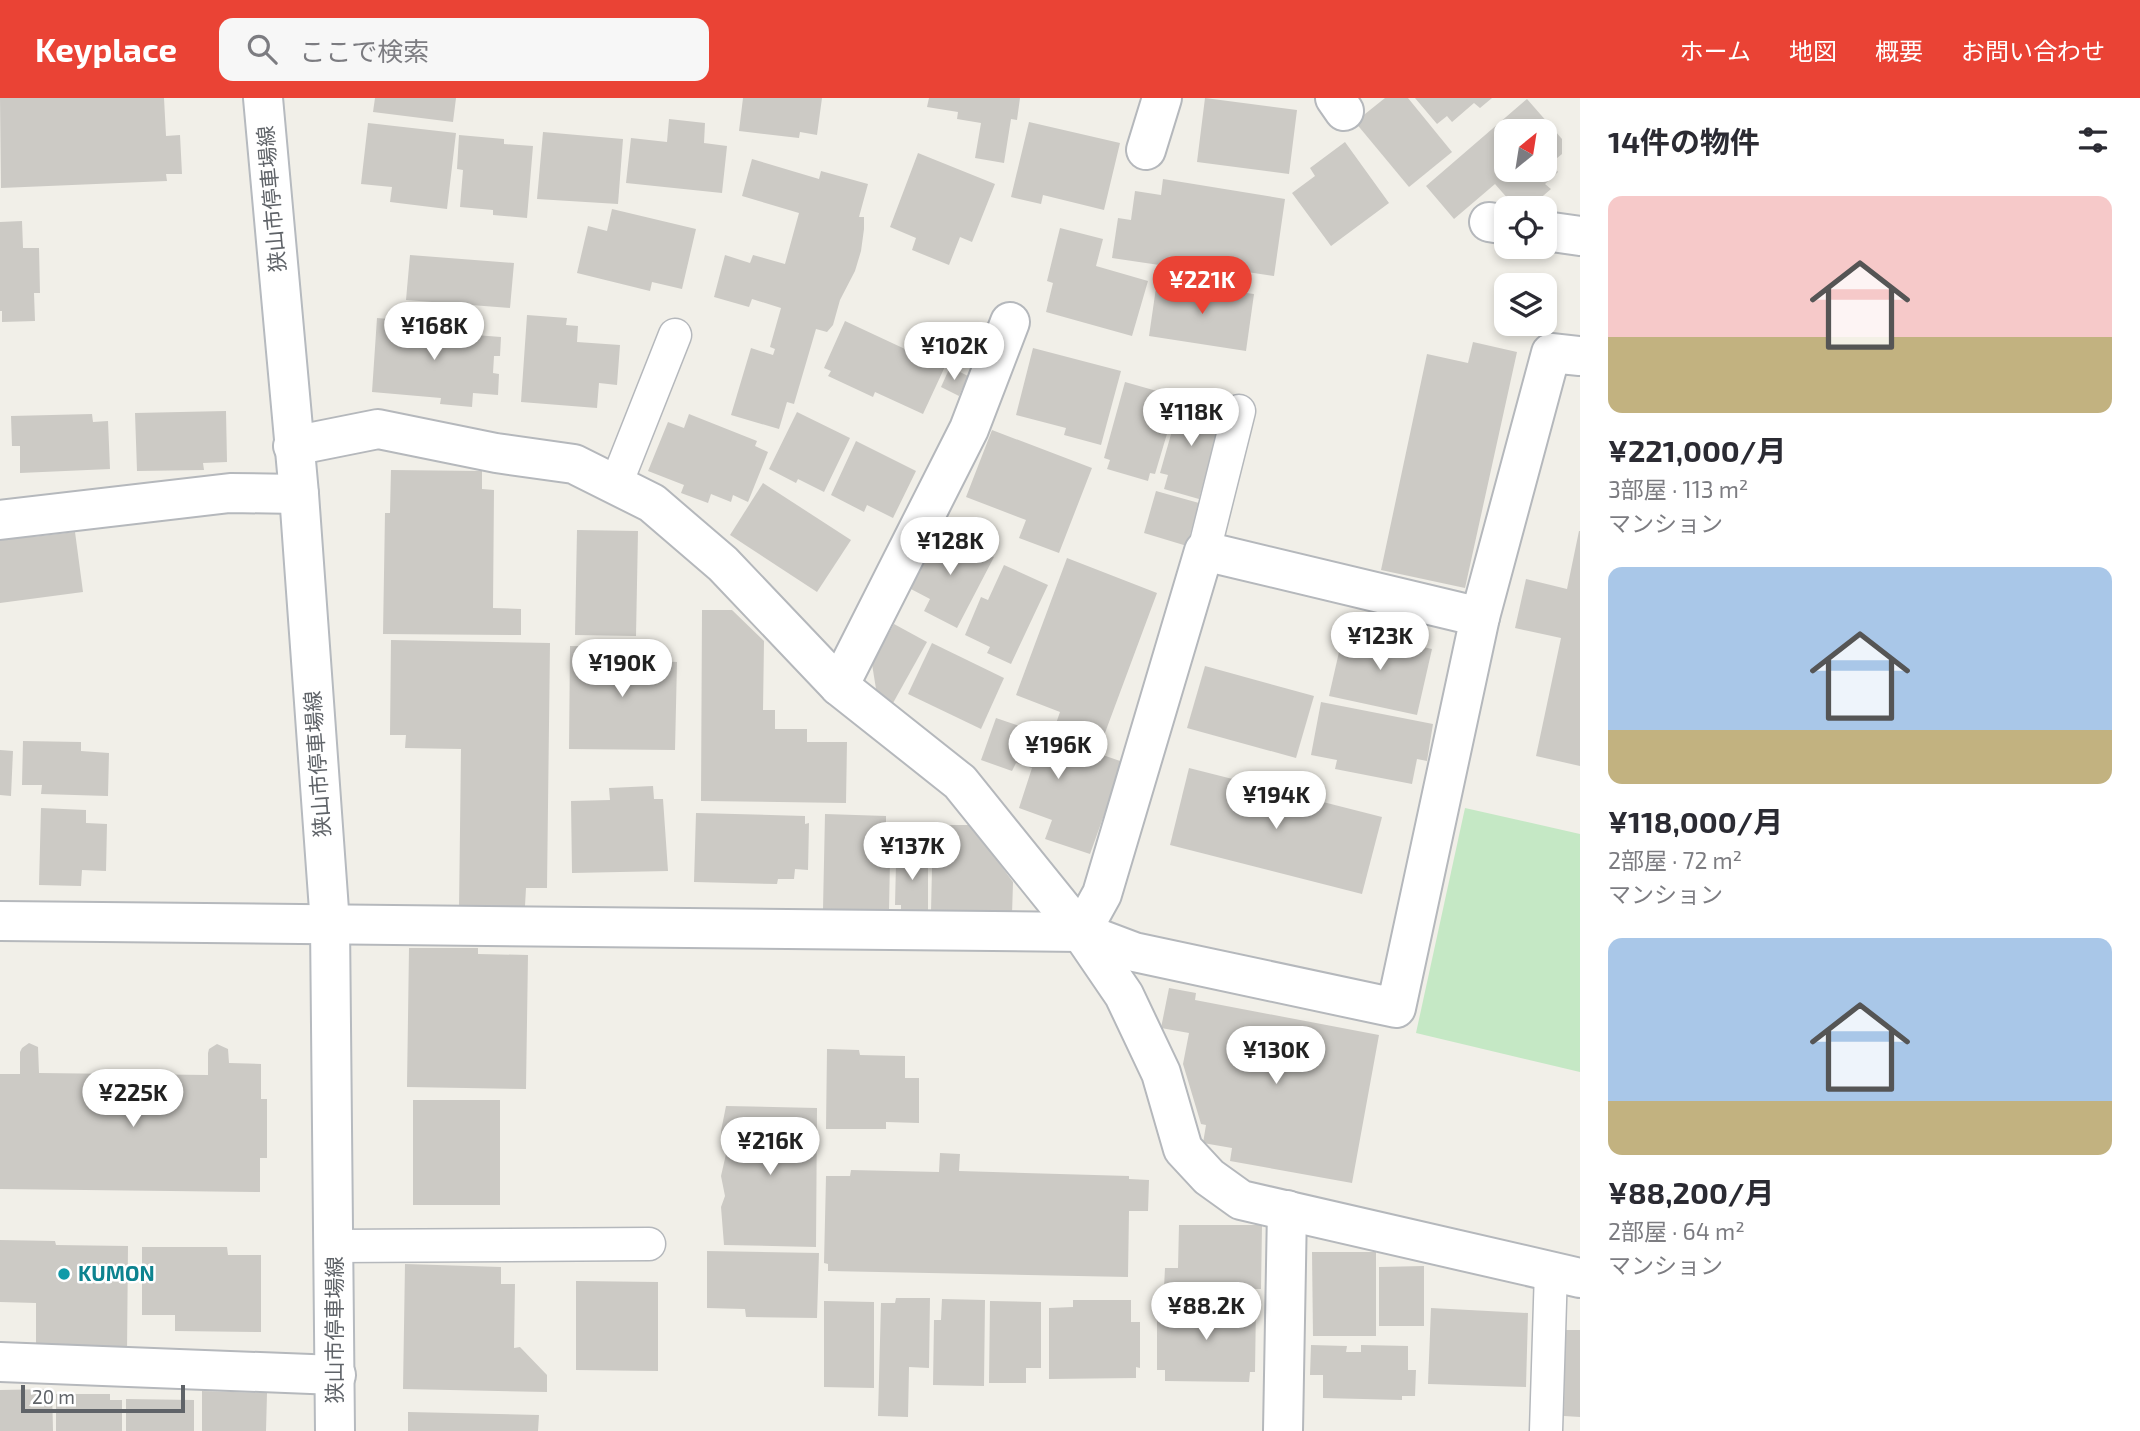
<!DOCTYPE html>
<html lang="ja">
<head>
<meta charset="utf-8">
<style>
  body { margin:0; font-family:"Exo 2","Noto Sans JP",sans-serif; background:#f7f7f7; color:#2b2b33; height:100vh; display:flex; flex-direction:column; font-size:26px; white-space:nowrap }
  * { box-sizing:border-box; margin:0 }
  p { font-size:23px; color:#7c7c81 }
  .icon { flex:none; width:38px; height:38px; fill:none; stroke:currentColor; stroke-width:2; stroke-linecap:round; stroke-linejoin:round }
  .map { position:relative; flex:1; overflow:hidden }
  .drawer { display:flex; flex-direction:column; background:#fff; width:560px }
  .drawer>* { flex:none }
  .needle { width:46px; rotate:30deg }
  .buttons { position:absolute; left:1494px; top:21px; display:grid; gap:14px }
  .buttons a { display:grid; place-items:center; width:63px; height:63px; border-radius:14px; background:#fff; box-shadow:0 4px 10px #0003; font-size:35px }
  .scale { position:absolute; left:21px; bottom:18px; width:164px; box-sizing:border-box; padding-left:7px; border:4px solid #5f6368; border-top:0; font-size:19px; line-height:24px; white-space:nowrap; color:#5f6368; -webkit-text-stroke:5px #fff; paint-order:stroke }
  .price { position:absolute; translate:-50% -60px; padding:0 16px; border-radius:24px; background:#fff; color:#222; font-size:23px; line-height:46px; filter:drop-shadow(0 2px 4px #0008) }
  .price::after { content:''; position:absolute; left:50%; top:42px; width:21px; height:16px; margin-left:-10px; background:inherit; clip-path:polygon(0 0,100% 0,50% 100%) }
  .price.active { background:#ea4335; color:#fff }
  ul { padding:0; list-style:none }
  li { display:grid; align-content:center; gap:14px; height:371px; padding:0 28px }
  li span { display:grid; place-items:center; height:217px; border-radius:14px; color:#555 }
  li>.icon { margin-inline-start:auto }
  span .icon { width:126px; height:126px; fill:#fffc; stroke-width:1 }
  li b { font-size:30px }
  h2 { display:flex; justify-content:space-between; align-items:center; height:84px; padding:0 28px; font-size:30px }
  header { display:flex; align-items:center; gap:42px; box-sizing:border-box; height:98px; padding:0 35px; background:#ea4335; color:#fff }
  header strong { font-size:33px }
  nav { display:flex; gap:38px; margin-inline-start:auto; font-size:24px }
  .search { width:490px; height:63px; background:#f7f7f7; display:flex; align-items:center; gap:18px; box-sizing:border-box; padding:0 24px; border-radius:14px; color:#7c7c81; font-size:26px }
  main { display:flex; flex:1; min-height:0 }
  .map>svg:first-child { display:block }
  .green { fill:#c5e8c5 }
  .building { fill:#cccac5; fill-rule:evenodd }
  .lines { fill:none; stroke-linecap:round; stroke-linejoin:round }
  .lane-casing { stroke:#b5b8bc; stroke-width:35 }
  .street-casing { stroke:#b5b8bc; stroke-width:42 }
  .secondary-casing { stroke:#b6babf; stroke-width:42 }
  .lane { stroke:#fff; stroke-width:32 }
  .street { stroke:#fff; stroke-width:38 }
  .secondary { stroke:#fff; stroke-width:38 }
  .culture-dot { fill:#0f9aa8; stroke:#fff; stroke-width:2.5 }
  .labels { text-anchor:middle; stroke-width:5; stroke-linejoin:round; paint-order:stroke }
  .street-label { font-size:21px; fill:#5f6368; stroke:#fff }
  .culture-label { font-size:21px; font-weight:bold; fill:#0d838f; stroke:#fff; text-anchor:start }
</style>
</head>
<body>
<header>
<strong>Keyplace</strong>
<div class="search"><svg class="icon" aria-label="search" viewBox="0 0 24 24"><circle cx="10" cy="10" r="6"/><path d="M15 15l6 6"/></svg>ここで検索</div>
<nav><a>ホーム</a><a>地図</a><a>概要</a><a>お問い合わせ</a></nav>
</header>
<main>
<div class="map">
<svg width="1580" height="1333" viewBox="0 0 1580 1333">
  <rect width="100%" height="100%" fill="#f1efe8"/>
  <path class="green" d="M 1465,710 L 1580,736 L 1580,974 L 1416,935 Z"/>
  <g class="building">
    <path d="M 0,0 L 164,0 L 166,38 L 180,37 L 182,76 L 166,76 L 167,83 L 1,90 Z"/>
    <path d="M 375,0 L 456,0 L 453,24 L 373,14 Z"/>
    <path d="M 743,0 L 822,0 L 817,37 L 800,34 L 799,40 L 739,33 Z"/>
    <path d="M 929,0 L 1020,0 L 1017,22 L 1011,21 L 1004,65 L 975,60 L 981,25 L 957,21 L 958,14 L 927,9 Z"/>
    <path d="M 1205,0 L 1297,12 L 1289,76 L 1197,64 Z"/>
    <path d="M 1385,0 L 1408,0 L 1452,54 L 1409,89 L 1355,24 Z"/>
    <path d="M 1415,0 L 1492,0 L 1480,10 L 1474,5 L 1452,24 L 1447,18 L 1437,26 Z"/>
    <path d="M 1527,1 L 1562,41 L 1562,56 L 1551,65 L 1558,74 L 1545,86 L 1551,91 L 1529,110 L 1516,110 L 1495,86 L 1454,121 L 1426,88 ZM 1507,33 L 1545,33 L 1545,72 L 1507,72 Z"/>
    <path d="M 669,21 L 705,25 L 704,45 L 727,48 L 722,95 L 626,85 L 631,40 L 667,44 Z"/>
    <path d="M 1029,24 L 1120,45 L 1104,112 L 1043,97 L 1041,106 L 1011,99 Z"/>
    <path d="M 368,25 L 456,35 L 447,111 L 390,104 L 392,89 L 361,86 Z"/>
    <path d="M 543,34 L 623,41 L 618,106 L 537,101 Z"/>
    <path d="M 459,37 L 504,41 L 504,46 L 533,48 L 527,120 L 493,117 L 493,112 L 460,109 L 463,72 L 457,71 Z"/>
    <path d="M 1345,44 L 1389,105 L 1331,148 L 1292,95 L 1315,78 L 1310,70 Z"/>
    <path d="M 918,55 L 995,86 L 972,144 L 960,139 L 949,167 L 912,152 L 916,140 L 890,129 Z"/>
    <path d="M 752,61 L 819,81 L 821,73 L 868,86 L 859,119 L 864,119 L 864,131 L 861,153 L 855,173 L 840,202 L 833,227 L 827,234 L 816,231 L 794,306 L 787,304 L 779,331 L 731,317 L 751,250 L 773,257 L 775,251 L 770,249 L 781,210 L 752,201 L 749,209 L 714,199 L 725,157 L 750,165 L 753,157 L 785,166 L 799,115 L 742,98 Z"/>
    <path d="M 1163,81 L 1285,101 L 1274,178 L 1167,162 L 1166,168 L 1112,160 L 1118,120 L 1131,122 L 1135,93 L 1161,97 Z"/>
    <path d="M 612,111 L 696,131 L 682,191 L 652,184 L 650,193 L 577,175 L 588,128 L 607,133 Z"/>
    <path d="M 22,123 L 23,150 L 39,150 L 40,195 L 34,195 L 35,223 L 2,224 L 2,213 L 0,213 L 0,124 Z"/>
    <path d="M 1060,130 L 1103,141 L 1096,168 L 1148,183 L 1132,238 L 1046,214 L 1053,185 L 1047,183 Z"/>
    <path d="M 410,157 L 514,165 L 510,210 L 406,202 Z"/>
    <path d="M 1157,183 L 1254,196 L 1246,253 L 1149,238 Z"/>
    <path d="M 527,217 L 567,220 L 566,227 L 578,228 L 577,244 L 620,247 L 617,287 L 599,285 L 597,310 L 521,304 Z"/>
    <path d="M 377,220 L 450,226 L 450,235 L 501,239 L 500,258 L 494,258 L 493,275 L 499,276 L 498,297 L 473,295 L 472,309 L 440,306 L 441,300 L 372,294 Z"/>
    <path d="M 845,223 L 905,251 L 908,244 L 948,262 L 923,316 L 875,294 L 873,299 L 828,278 L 831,273 L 824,270 Z"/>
    <path d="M 1473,244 L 1517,254 L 1465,490 L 1381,472 L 1427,256 L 1468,265 Z"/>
    <path d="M 1033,250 L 1121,273 L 1101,347 L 1064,337 L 1066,330 L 1016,317 Z"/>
    <path d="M 950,269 L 968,278 L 959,298 L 941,289 Z"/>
    <path d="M 1125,284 L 1178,299 L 1155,376 L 1150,375 L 1148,383 L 1107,371 L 1110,362 L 1104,360 Z"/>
    <path d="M 1181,301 L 1223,313 L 1199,401 L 1164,391 L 1168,377 L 1160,375 Z"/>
    <path d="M 226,313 L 227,364 L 203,365 L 204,372 L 137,373 L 135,315 Z"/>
    <path d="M 797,314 L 850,340 L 824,394 L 798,381 L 796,385 L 769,371 Z"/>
    <path d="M 92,316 L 93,324 L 108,323 L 110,371 L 20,375 L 20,348 L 12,348 L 11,318 Z"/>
    <path d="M 689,316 L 757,343 L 755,348 L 768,354 L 748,404 L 733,397 L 731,404 L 711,396 L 708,405 L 681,395 L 684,387 L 648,373 L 668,324 L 684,330 Z"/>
    <path d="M 992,332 L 1092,370 L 1059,455 L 1019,440 L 1026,422 L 966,399 Z"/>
    <path d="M 856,343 L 916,373 L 893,420 L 867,407 L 864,414 L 831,397 Z"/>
    <path d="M 391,372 L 482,373 L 482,391 L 494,392 L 493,510 L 521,511 L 521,537 L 383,536 L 385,415 L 390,415 Z"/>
    <path d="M 763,385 L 851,442 L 817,494 L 730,437 Z"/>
    <path d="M 1156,393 L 1199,405 L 1187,448 L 1144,435 Z"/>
    <path d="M 939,431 L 994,459 L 957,530 L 924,513 L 930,501 L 909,490 Z"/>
    <path d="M 577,432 L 638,433 L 636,538 L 575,537 Z"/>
    <path d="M 1579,433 L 1580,433 L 1580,668 L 1536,658 L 1561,540 L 1515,530 L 1526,481 L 1567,491 Z"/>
    <path d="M 75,434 L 83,494 L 0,505 L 0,440 L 31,437 L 32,439 Z"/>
    <path d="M 1067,460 L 1157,495 L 1099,651 L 1053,634 L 1060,614 L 1016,597 Z"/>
    <path d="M 1004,467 L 1048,487 L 1011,566 L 987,555 L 990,549 L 965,537 L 981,499 L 988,502 Z"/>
    <path d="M 702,512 L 732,512 L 764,543 L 763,612 L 775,612 L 775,631 L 807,631 L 807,644 L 847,644 L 846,705 L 701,703 Z"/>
    <path d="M 894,526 L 927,544 L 893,605 L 877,597 L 872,566 Z"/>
    <path d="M 1344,532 L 1432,551 L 1417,617 L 1329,598 Z"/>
    <path d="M 391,542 L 550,545 L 547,790 L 526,790 L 525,808 L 488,808 L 488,813 L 459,812 L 461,651 L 405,650 L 406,637 L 390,637 Z"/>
    <path d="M 932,545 L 1004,580 L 981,631 L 908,596 Z"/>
    <path d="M 570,548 L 659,549 L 659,563 L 677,564 L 675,652 L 569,651 Z"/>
    <path d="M 1205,568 L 1314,598 L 1296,660 L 1187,630 Z"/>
    <path d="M 1321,604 L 1433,626 L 1427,663 L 1417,661 L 1412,686 L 1335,671 L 1337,662 L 1311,657 Z"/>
    <path d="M 996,620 L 1123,664 L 1090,756 L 1045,741 L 1052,722 L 1019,710 L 1032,670 L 1016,665 L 1012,673 L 981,662 Z"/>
    <path d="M 23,643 L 81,644 L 81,653 L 109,655 L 108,698 L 41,696 L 42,687 L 22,687 Z"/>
    <path d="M 0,652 L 13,653 L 11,698 L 0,697 Z"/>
    <path d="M 1189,670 L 1382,719 L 1362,796 L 1170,747 Z"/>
    <path d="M 653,688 L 654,701 L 663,701 L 668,773 L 572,775 L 571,703 L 610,702 L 609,690 Z"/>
    <path d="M 41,710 L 86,712 L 86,725 L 107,726 L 106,773 L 82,772 L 81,788 L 39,787 Z"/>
    <path d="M 696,715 L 805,718 L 805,726 L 809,725 L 808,772 L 795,771 L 794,781 L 778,781 L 777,786 L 694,784 Z"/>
    <path d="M 825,716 L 886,718 L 886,761 L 890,761 L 889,812 L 823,811 Z"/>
    <path d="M 933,727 L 971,727 L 1013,784 L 1012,816 L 931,814 Z"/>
    <path d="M 901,753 L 928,754 L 928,814 L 901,814 L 901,807 L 895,807 L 896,765 L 901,766 Z"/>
    <path d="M 409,850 L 478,850 L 478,856 L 528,857 L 526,991 L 407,989 Z"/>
    <path d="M 1169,890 L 1196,895 L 1195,902 L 1379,937 L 1352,1085 L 1230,1063 L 1232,1050 L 1203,1045 L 1206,1027 L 1201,1026 L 1183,966 L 1189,935 L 1161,930 Z"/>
    <path d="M 29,945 L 38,949 L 39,975 L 208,977 L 208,955 L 209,951 L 217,946 L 228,951 L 229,965 L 261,966 L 261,1001 L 267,1001 L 267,1060 L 260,1060 L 260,1094 L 0,1091 L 0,976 L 20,976 L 20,954 L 22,950 Z"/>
    <path d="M 827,951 L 859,952 L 860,957 L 905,958 L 905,980 L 919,980 L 919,1025 L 886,1024 L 886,1031 L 826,1031 Z"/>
    <rect x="413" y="1002" width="87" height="105"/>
    <path d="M 726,1008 L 817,1010 L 816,1149 L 724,1147 L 721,1109 L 725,1098 L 721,1078 L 726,1056 L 721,1033 Z"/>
    <path d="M 940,1055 L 960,1056 L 959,1073 L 1129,1078 L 1129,1081 L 1149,1082 L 1148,1113 L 1129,1113 L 1128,1179 L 828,1173 L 828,1166 L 824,1165 L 826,1078 L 850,1078 L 851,1072 L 939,1074 Z"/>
    <path d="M 1179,1127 L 1262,1127 L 1261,1191 L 1164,1190 L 1165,1170 L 1178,1170 Z"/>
    <path d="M 0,1142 L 55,1143 L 56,1147 L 128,1148 L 127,1255 L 36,1247 L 36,1205 L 0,1204 Z"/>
    <path d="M 142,1149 L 227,1149 L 228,1157 L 261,1157 L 261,1234 L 175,1233 L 175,1217 L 142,1217 Z"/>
    <path d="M 707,1153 L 819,1155 L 817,1220 L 746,1219 L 745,1211 L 707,1210 Z"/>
    <path d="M 1312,1154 L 1376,1154 L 1376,1238 L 1313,1238 Z"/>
    <path d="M 405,1166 L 501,1169 L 501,1186 L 515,1186 L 514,1250 L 520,1249 L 547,1277 L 547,1294 L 403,1291 Z"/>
    <path d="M 1424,1168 L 1424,1228 L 1379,1228 L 1379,1169 Z"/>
    <path d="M 576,1183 L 658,1184 L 658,1273 L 576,1272 Z"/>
    <path d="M 896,1200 L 930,1200 L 929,1270 L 909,1269 L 908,1319 L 878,1318 L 881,1205 L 895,1205 Z"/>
    <path d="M 942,1201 L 985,1202 L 984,1288 L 933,1287 L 934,1222 L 941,1222 Z"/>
    <path d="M 1073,1202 L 1131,1202 L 1131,1224 L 1140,1224 L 1140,1270 L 1136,1269 L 1136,1280 L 1049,1281 L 1049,1210 L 1073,1209 Z"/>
    <path d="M 824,1203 L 874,1204 L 874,1290 L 824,1289 Z"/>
    <path d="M 990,1203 L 1041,1204 L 1041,1270 L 1026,1270 L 1026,1285 L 989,1285 Z"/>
    <path d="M 1157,1205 L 1256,1206 L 1255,1274 L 1250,1274 L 1249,1284 L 1165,1283 L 1165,1272 L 1157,1272 Z"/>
    <path d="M 1431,1210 L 1528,1215 L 1526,1289 L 1428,1286 Z"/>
    <path d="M 1565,1232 L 1580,1232 L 1580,1319 L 1564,1318 Z"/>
    <path d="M 1311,1247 L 1347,1248 L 1346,1254 L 1361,1254 L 1361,1247 L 1408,1248 L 1408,1272 L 1416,1272 L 1415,1298 L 1402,1298 L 1402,1302 L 1323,1300 L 1323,1277 L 1310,1277 Z"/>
    <path d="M 52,1291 L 53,1333 L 0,1333 L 0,1292 Z"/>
    <path d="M 202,1293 L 267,1295 L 266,1333 L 202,1333 Z"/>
    <path d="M 56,1296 L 110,1296 L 110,1302 L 122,1302 L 122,1333 L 56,1333 Z"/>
    <path d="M 126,1301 L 194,1302 L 194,1333 L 126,1333 Z"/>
    <path d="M 408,1314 L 539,1317 L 538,1333 L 408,1333 Z"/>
  </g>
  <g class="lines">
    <defs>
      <g id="lane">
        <path d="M 616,386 L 675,237"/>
        <path d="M 1204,453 L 1239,313"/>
        <path d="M 334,1148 L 649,1146"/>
        <path d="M 1546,1333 L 1551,1172"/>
      </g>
      <g id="street">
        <path d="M 1335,0 L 1344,13"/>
        <path d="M 1146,52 L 1162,0"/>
        <path d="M 1489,124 L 1507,127"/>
        <path d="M 1545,133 L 1580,138"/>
        <path d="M 293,348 L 378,331 L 496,355 L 574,366 L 652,405 L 723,466 L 839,588 L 960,684 L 1081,834 L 1124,897 L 1161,975 L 1183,1051 L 1209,1079 L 1241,1102 L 1580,1180"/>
        <path d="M 0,422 L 230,395 L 299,396"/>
        <path d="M 839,588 L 969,331 L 1010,224"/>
        <path d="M 0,823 L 1081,834 L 1134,854 L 1396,910 L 1480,519 L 1551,255 L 1580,258"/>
        <path d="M 1081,834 L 1102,796 L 1204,453 L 1480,519"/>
        <path d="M 0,1264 L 336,1277"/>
        <path d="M 1283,1333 L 1287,1112"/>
      </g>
      <path id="secondary" d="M 263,0 L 299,396 L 330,826 L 335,1333"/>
    </defs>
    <use href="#lane" class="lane-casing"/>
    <use href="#street" class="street-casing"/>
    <use href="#secondary" class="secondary-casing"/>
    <use href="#lane" class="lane"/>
    <use href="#street" class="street"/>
    <use href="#secondary" class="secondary"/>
  </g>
  <circle class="culture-dot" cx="64" cy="1176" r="7"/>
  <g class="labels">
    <g class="street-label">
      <text transform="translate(272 101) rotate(-95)" y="7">狭山市停車場線</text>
      <text transform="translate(318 666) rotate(-94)" y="7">狭山市停車場線</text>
      <text transform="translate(335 1232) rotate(-90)" y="7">狭山市停車場線</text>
    </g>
    <g class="culture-label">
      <text x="78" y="1183">KUMON</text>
    </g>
  </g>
</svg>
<div class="buttons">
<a><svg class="needle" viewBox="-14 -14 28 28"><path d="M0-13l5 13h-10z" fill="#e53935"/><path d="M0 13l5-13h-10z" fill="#7c7c81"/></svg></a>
<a><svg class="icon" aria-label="locate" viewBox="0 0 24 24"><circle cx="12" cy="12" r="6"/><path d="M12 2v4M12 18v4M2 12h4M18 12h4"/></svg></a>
<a><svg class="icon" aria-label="layers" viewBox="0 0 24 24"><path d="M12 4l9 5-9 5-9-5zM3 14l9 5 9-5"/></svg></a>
</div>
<div class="scale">20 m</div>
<b class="price active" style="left:1202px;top:218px">¥221K</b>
<b class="price" style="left:434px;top:264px">¥168K</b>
<b class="price" style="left:954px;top:284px">¥102K</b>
<b class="price" style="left:1191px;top:350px">¥118K</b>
<b class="price" style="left:950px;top:479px">¥128K</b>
<b class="price" style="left:1380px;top:574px">¥123K</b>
<b class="price" style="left:622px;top:601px">¥190K</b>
<b class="price" style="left:1058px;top:683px">¥196K</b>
<b class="price" style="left:1276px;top:733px">¥194K</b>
<b class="price" style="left:912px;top:784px">¥137K</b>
<b class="price" style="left:1276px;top:988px">¥130K</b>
<b class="price" style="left:133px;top:1031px">¥225K</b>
<b class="price" style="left:770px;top:1079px">¥216K</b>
<b class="price" style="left:1206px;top:1244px">¥88.2K</b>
</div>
<section class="drawer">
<h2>14件の物件<svg class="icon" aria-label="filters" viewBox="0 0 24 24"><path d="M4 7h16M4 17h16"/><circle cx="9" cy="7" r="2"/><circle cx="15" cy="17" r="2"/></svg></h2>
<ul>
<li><span style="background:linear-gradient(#f6c9c9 65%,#c2b280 0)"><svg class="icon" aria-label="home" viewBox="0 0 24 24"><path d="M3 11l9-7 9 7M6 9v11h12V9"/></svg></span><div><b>¥221,000/月</b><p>3部屋 · 113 m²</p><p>マンション</p></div></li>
<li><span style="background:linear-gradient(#a9c7e8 75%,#c2b280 0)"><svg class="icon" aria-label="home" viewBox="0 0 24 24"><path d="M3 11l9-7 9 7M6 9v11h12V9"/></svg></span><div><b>¥118,000/月</b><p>2部屋 · 72 m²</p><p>マンション</p></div></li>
<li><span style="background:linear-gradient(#a9c7e8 75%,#c2b280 0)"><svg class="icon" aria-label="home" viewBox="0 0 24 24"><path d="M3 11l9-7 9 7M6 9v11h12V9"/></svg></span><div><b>¥88,200/月</b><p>2部屋 · 64 m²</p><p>マンション</p></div></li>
</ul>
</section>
</main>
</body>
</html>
